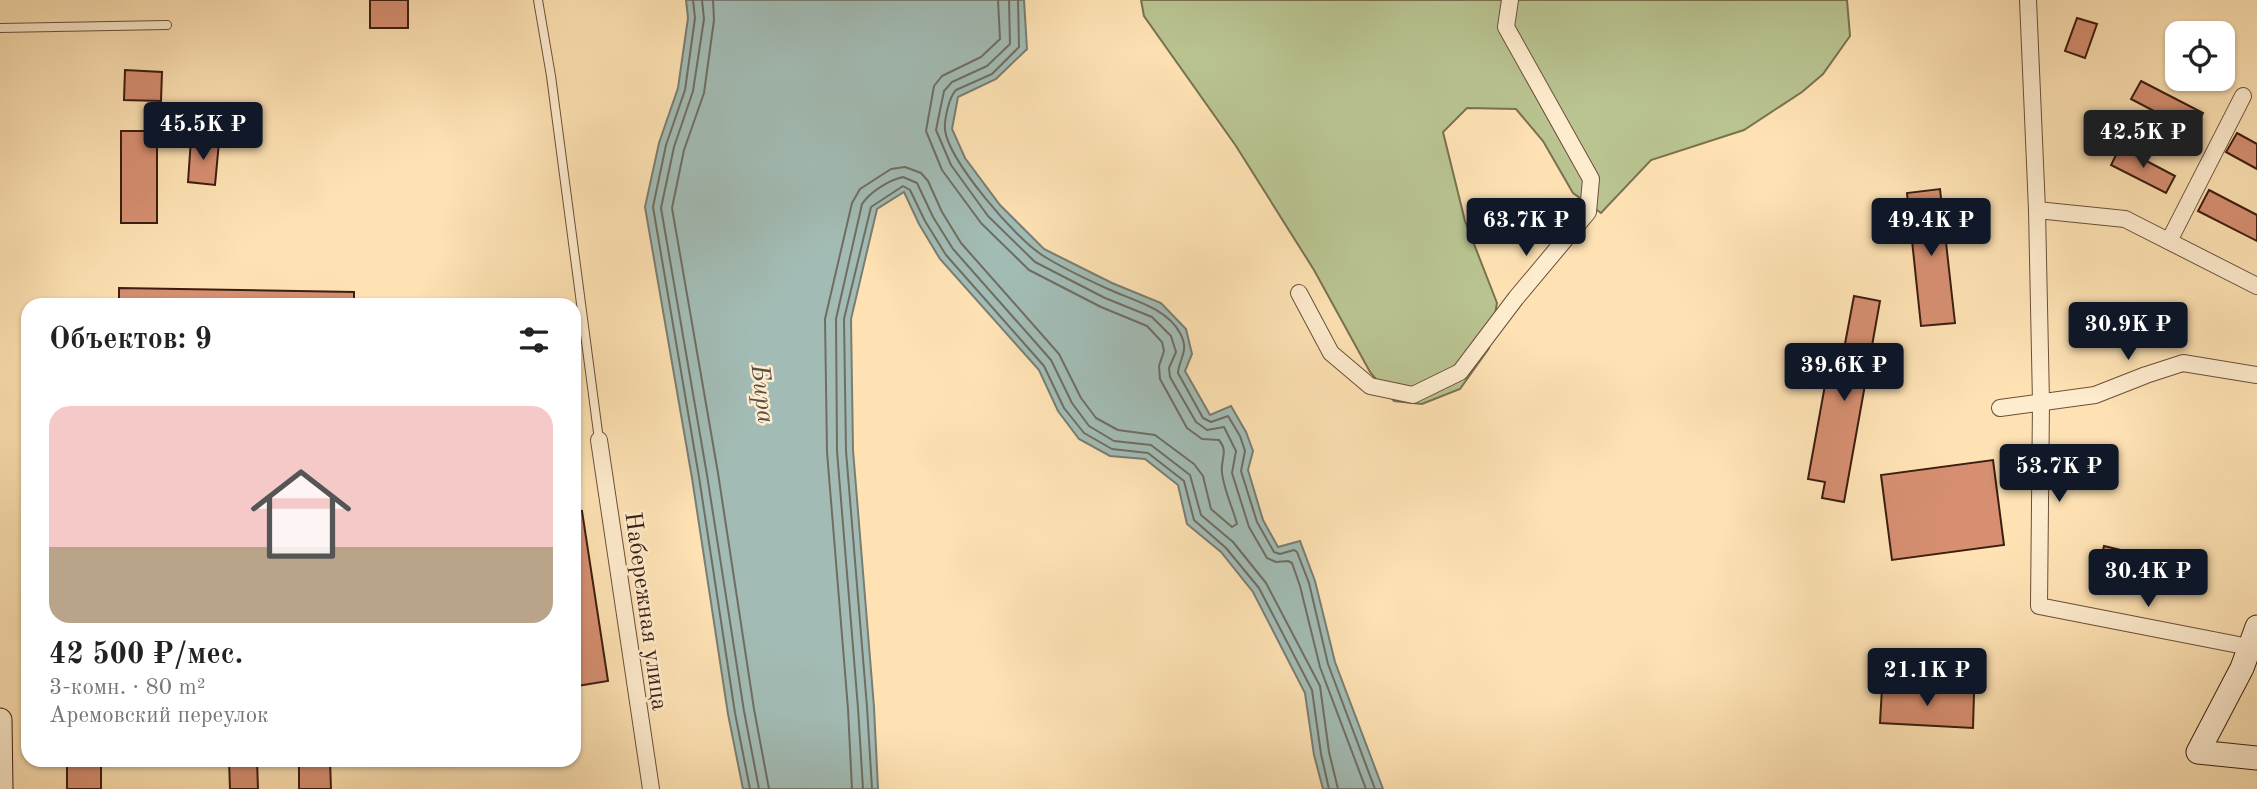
<!DOCTYPE html>
<html lang="ru">
<head>
<meta charset="utf-8">
<style>
  body { margin:0; font-family:"Old Standard TT",serif; background:#f6f6f6; color:#222; height:100vh; display:flex; flex-direction:column; font-size:26px; white-space:nowrap }
  * { box-sizing:border-box; margin:0 }
  p { font-size:23px; color:#767676 }
  .icon { flex:none; width:38px; height:38px; fill:none; stroke:currentColor; stroke-width:2; stroke-linecap:round; stroke-linejoin:round }
  .map { position:relative; flex:1; overflow:hidden }
  .sheet { position:absolute; left:21px; top:298px; width:560px; height:469px; display:flex; flex-direction:column; background:#fff; border-radius:21px; box-shadow:0 2px 5px #0004 }
  .sheet>* { flex:none }
  .controls { position:absolute; left:2165px; top:21px; display:grid; gap:14px }
  .controls a { display:grid; place-items:center; width:70px; height:70px; border-radius:14px; background:#fff; box-shadow:0 2px 5px #0004; font-size:35px }
  .price { position:absolute; translate:-50% -60px; padding:0 16px; border-radius:7px; background:#111827; color:#fff; font-size:23px; line-height:46px; filter:drop-shadow(0 2px 4px #0008) }
  .price::after { content:''; position:absolute; left:50%; top:42px; width:21px; height:16px; margin-left:-10px; background:inherit; clip-path:polygon(0 0,100% 0,50% 100%) }
  .price.selected { background:#222; color:#fff }
  ul { padding:0; list-style:none }
  li { display:grid; align-content:center; gap:14px; height:371px; padding:0 28px }
  li+li { border-top:2px solid #e0e0e0 }
  li span { display:grid; place-items:center; height:217px; border-radius:21px; color:#555 }
  li>.icon { margin-inline-start:auto }
  span .icon { width:126px; height:126px; fill:#fffc; stroke-width:1 }
  li b { font-size:30px }
  h2 { display:flex; justify-content:space-between; align-items:center; height:84px; padding:0 28px; font-size:30px }
  .map>svg:first-child { display:block }
  .green { fill:#b9c491; stroke:#7a7150; stroke-width:2 }
  .water { fill:#a2bcb5; stroke:#797d73; stroke-width:2 }
  .lines { fill:none; stroke-linecap:round; stroke-linejoin:round }
  .shore { stroke:#6f6d62; stroke-width:2 }
  .building { fill:#d68f71; stroke:#3c1e10; stroke-width:2 }
  .lane-casing { stroke:#6c4f39; stroke-width:10 }
  .street-casing { stroke:#6c4f39; stroke-width:18 }
  .secondary-casing { stroke:#3c1e10; stroke-width:25 }
  .lane { stroke:#feecce; stroke-width:8 }
  .street { stroke:#feecce; stroke-width:16 }
  .secondary { stroke:#feecce; stroke-width:23 }
  .labels { text-anchor:middle; stroke-width:5; stroke-linejoin:round; paint-order:stroke }
  .street-label { font-size:24px; fill:#3c1e10; stroke:#feecce }
  .water-label { font-size:26px; font-style:italic; fill:#5b4d42; stroke:#feecce }
</style>
</head>
<body>
<div class="map">
<svg width="2257" height="789" viewBox="0 0 2257 789">
  <rect width="100%" height="100%" fill="#fee2b3"/>
  <filter id="stains"><feTurbulence type="fractalNoise" baseFrequency=".00286" numOctaves="4"/><feColorMatrix values="0 0 0 0 .2 0 0 0 0 .09 0 0 0 0 .02 0 0 0 .5 -.17"/></filter>
  <radialGradient id="worn" r=".72"><stop offset=".6" stop-color="#630" stop-opacity="0"/><stop offset="1" stop-color="#630" stop-opacity=".3"/></radialGradient>
  <path class="green" d="M 1141,0 L 1847,0 L 1850,36 L 1823,74 L 1802,92 L 1744,130 L 1651,160 L 1601,213 L 1573,193 L 1543,141 L 1516,109 L 1467,108 L 1443,132 L 1465,221 L 1497,303 L 1489,348 L 1460,389 L 1422,404 L 1394,401 L 1370,372 L 1314,270 L 1236,146 L 1144,16 Z"/>
  <path class="water" d="M 686,0 L 1024,0 L 1027,49 L 996,79 L 958,97 L 952,129 L 965,158 L 1000,205 L 1044,249 L 1112,283 L 1161,303 L 1186,329 L 1192,354 L 1185,371 L 1210,415 L 1231,406 L 1246,432 L 1253,451 L 1248,470 L 1263,520 L 1278,547 L 1300,541 L 1315,581 L 1335,662 L 1383,789 L 1323,789 L 1314,755 L 1305,693 L 1253,592 L 1221,552 L 1187,524 L 1178,485 L 1145,459 L 1110,456 L 1079,439 L 1058,411 L 1039,370 L 940,259 L 919,224 L 904,192 L 877,209 L 851,319 L 853,450 L 874,707 L 878,789 L 743,789 L 728,714 L 692,478 L 645,207 L 659,143 L 678,88 L 688,18 Z"/>
  <g class="lines">
    <g class="shore">
      <path d="M 693,0 L 695,18 L 685,90 L 666,145 L 653,207 L 699,477 L 735,713 L 750,789"/>
      <path d="M 702,0 L 704,19 L 693,91 L 674,147 L 661,208 L 707,475 L 744,711 L 759,789"/>
      <path d="M 713,0 L 714,20 L 704,93 L 684,150 L 672,208 L 718,473 L 754,709 L 769,789"/>
      <path d="M 1009,0 L 1010,44 L 987,66 L 952,82 L 944,91 L 936,130 L 951,165 L 988,216 L 1035,262 L 1105,298 L 1152,317 L 1171,336 L 1176,352 L 1169,368 L 1170,377 L 1196,422 L 1207,430 L 1224,427 L 1236,451 L 1232,473 L 1249,527 L 1267,558 L 1276,562 L 1288,561 L 1292,563 L 1300,586 L 1320,667 L 1366,789"/>
      <path d="M 1018,0 L 1019,47 L 992,74 L 956,90 C 949,97 944,120 945,130 C 949,161 1016,239 1042,255 C 1062,268 1086,279 1108,289 C 1132,300 1167,308 1180,333 C 1190,351 1179,358 1178,373 L 1203,418 L 1211,422 L 1228,416 L 1240,436 L 1245,451 L 1241,471 L 1257,522 L 1274,552 L 1280,554 L 1294,550 L 1297,552 L 1309,583 L 1328,664 L 1375,789"/>
      <path d="M 852,789 L 848,709 L 827,452 L 825,319 L 852,203 L 860,189 L 891,169 L 905,167 L 921,173 L 928,181 L 942,212 L 961,243 L 1059,354 L 1081,398 L 1096,418 L 1118,430 L 1155,435 L 1194,464 L 1203,476 L 1211,509 L 1232,527 L 1237,524 C 1233,508 1224,491 1222,473 C 1220,460 1229,452 1219,440 L 1202,439 L 1187,428 L 1160,379 L 1159,366 L 1164,351 L 1162,342 L 1147,326 L 1101,307 L 1029,270 L 981,223 L 942,170 L 926,131 L 934,86 L 942,76 L 981,57 L 1000,39 L 998,0"/>
      <path d="M 863,789 L 858,708 L 837,451 L 836,319 L 862,204 C 870,192 889,180 903,177 L 917,183 L 933,217 L 953,249 L 1051,360 L 1072,403 L 1089,426 L 1114,441 L 1151,445 L 1190,475 L 1201,515 L 1233,542 L 1266,583 L 1320,686 L 1329,752 L 1338,789"/>
      <path d="M 872,789 L 867,707 L 846,451 L 844,319 L 871,207 L 903,186 L 910,190 L 925,221 L 946,255 L 1044,366 L 1064,408 L 1084,433 L 1112,449 L 1148,453 L 1184,481 L 1194,520 L 1226,548 L 1259,588 L 1312,690 L 1321,754 L 1329,789"/>
    </g>
  </g>
  <g class="building">
    <rect x="370" y="0" width="38" height="28"/>
    <path d="M 2077,18 L 2097,24 L 2085,58 L 2065,51 Z"/>
    <path d="M 125,70 L 162,72 L 161,101 L 124,100 Z"/>
    <path d="M 2141,81 L 2203,113 L 2194,132 L 2131,99 Z"/>
    <rect x="121" y="131" width="36" height="92"/>
    <path d="M 2237,133 L 2257,144 L 2257,169 L 2226,152 Z"/>
    <path d="M 191,139 L 219,142 L 215,185 L 188,182 Z"/>
    <path d="M 2120,147 L 2175,176 L 2166,193 L 2111,165 Z"/>
    <path d="M 1940,189 L 1955,323 L 1921,326 L 1907,193 Z"/>
    <path d="M 2209,190 L 2257,215 L 2257,241 L 2198,211 Z"/>
    <path d="M 119,288 L 354,292 L 354,304 L 119,304 Z"/>
    <path d="M 1854,296 L 1880,301 L 1844,502 L 1822,498 L 1825,482 L 1808,479 L 1829,363 L 1841,365 Z"/>
    <path d="M 1993,460 L 2004,545 L 1892,560 L 1881,475 Z"/>
    <path d="M 574,511 L 582,511 L 608,681 L 577,686 L 574,669 Z"/>
    <path d="M 2104,546 L 2167,561 L 2160,592 L 2097,577 Z"/>
    <path d="M 1882,688 L 1974,693 L 1973,728 L 1880,723 Z"/>
    <rect x="67" y="760" width="34" height="29"/>
    <path d="M 229,760 L 257,760 L 258,789 L 230,789 Z"/>
    <path d="M 299,760 L 330,760 L 331,789 L 299,789 Z"/>
  </g>
  <g class="lines">
    <defs>
      <g id="lane">
        <path d="M 538,0 L 551,76 L 599,440"/>
        <path d="M 0,28 L 167,25"/>
      </g>
      <g id="street">
        <path d="M 2028,0 L 2037,210 L 2041,402 L 2039,606 L 2249,647"/>
        <path d="M 2037,210 L 2125,219 L 2257,286"/>
        <path d="M 2169,241 L 2243,96"/>
        <path d="M 1299,293 L 1331,353 L 1370,386 L 1413,395 L 1460,372 L 1516,298 L 1588,212 L 1591,179 L 1506,27 L 1510,0"/>
        <path d="M 2000,408 L 2095,395 L 2146,375 L 2183,363 L 2257,375"/>
        <path d="M 599,440 L 651,789"/>
      </g>
      <g id="secondary">
        <path d="M 2257,627 L 2242,668 L 2198,752 L 2257,758"/>
        <path d="M 0,720 L 1,789"/>
      </g>
    </defs>
    <use href="#lane" class="lane-casing"/>
    <use href="#street" class="street-casing"/>
    <use href="#secondary" class="secondary-casing"/>
    <use href="#lane" class="lane"/>
    <use href="#street" class="street"/>
    <use href="#secondary" class="secondary"/>
  </g>
  <g class="labels">
    <g class="street-label">
      <text transform="translate(647 611) rotate(82)" y="8">Набережная улица</text>
    </g>
    <g class="water-label">
      <text transform="translate(764 394) rotate(83)" y="9">Бира</text>
    </g>
  </g>
  <rect width="100%" height="100%" filter="url(#stains)"/>
  <rect width="100%" height="100%" fill="url(#worn)"/>
</svg>
<div class="controls">
<a><svg class="icon" aria-label="locate" viewBox="0 0 24 24"><circle cx="12" cy="12" r="6"/><path d="M12 2v4M12 18v4M2 12h4M18 12h4"/></svg></a>
</div>
<b class="price" style="left:203px;top:162px">45.5K ₽</b>
<b class="price selected" style="left:2143px;top:170px">42.5K ₽</b>
<b class="price" style="left:1526px;top:258px">63.7K ₽</b>
<b class="price" style="left:1931px;top:258px">49.4K ₽</b>
<b class="price" style="left:2128px;top:362px">30.9K ₽</b>
<b class="price" style="left:1844px;top:403px">39.6K ₽</b>
<b class="price" style="left:2059px;top:504px">53.7K ₽</b>
<b class="price" style="left:2148px;top:609px">30.4K ₽</b>
<b class="price" style="left:1927px;top:708px">21.1K ₽</b>
<section class="sheet">
<h2>Объектов: 9<svg class="icon" aria-label="filters" viewBox="0 0 24 24"><path d="M4 7h16M4 17h16"/><circle cx="9" cy="7" r="2"/><circle cx="15" cy="17" r="2"/></svg></h2>
<ul>
<li><span style="background:linear-gradient(#f6c9c9 65%,#b9a48a 0)"><svg class="icon" aria-label="home" viewBox="0 0 24 24"><path d="M3 11l9-7 9 7M6 9v11h12V9"/></svg></span><div><b>42 500 ₽/мес.</b><p>3-комн. · 80 m²</p><p>Аремовский переулок</p></div></li>
</ul>
</section>
</div>
</body>
</html>
